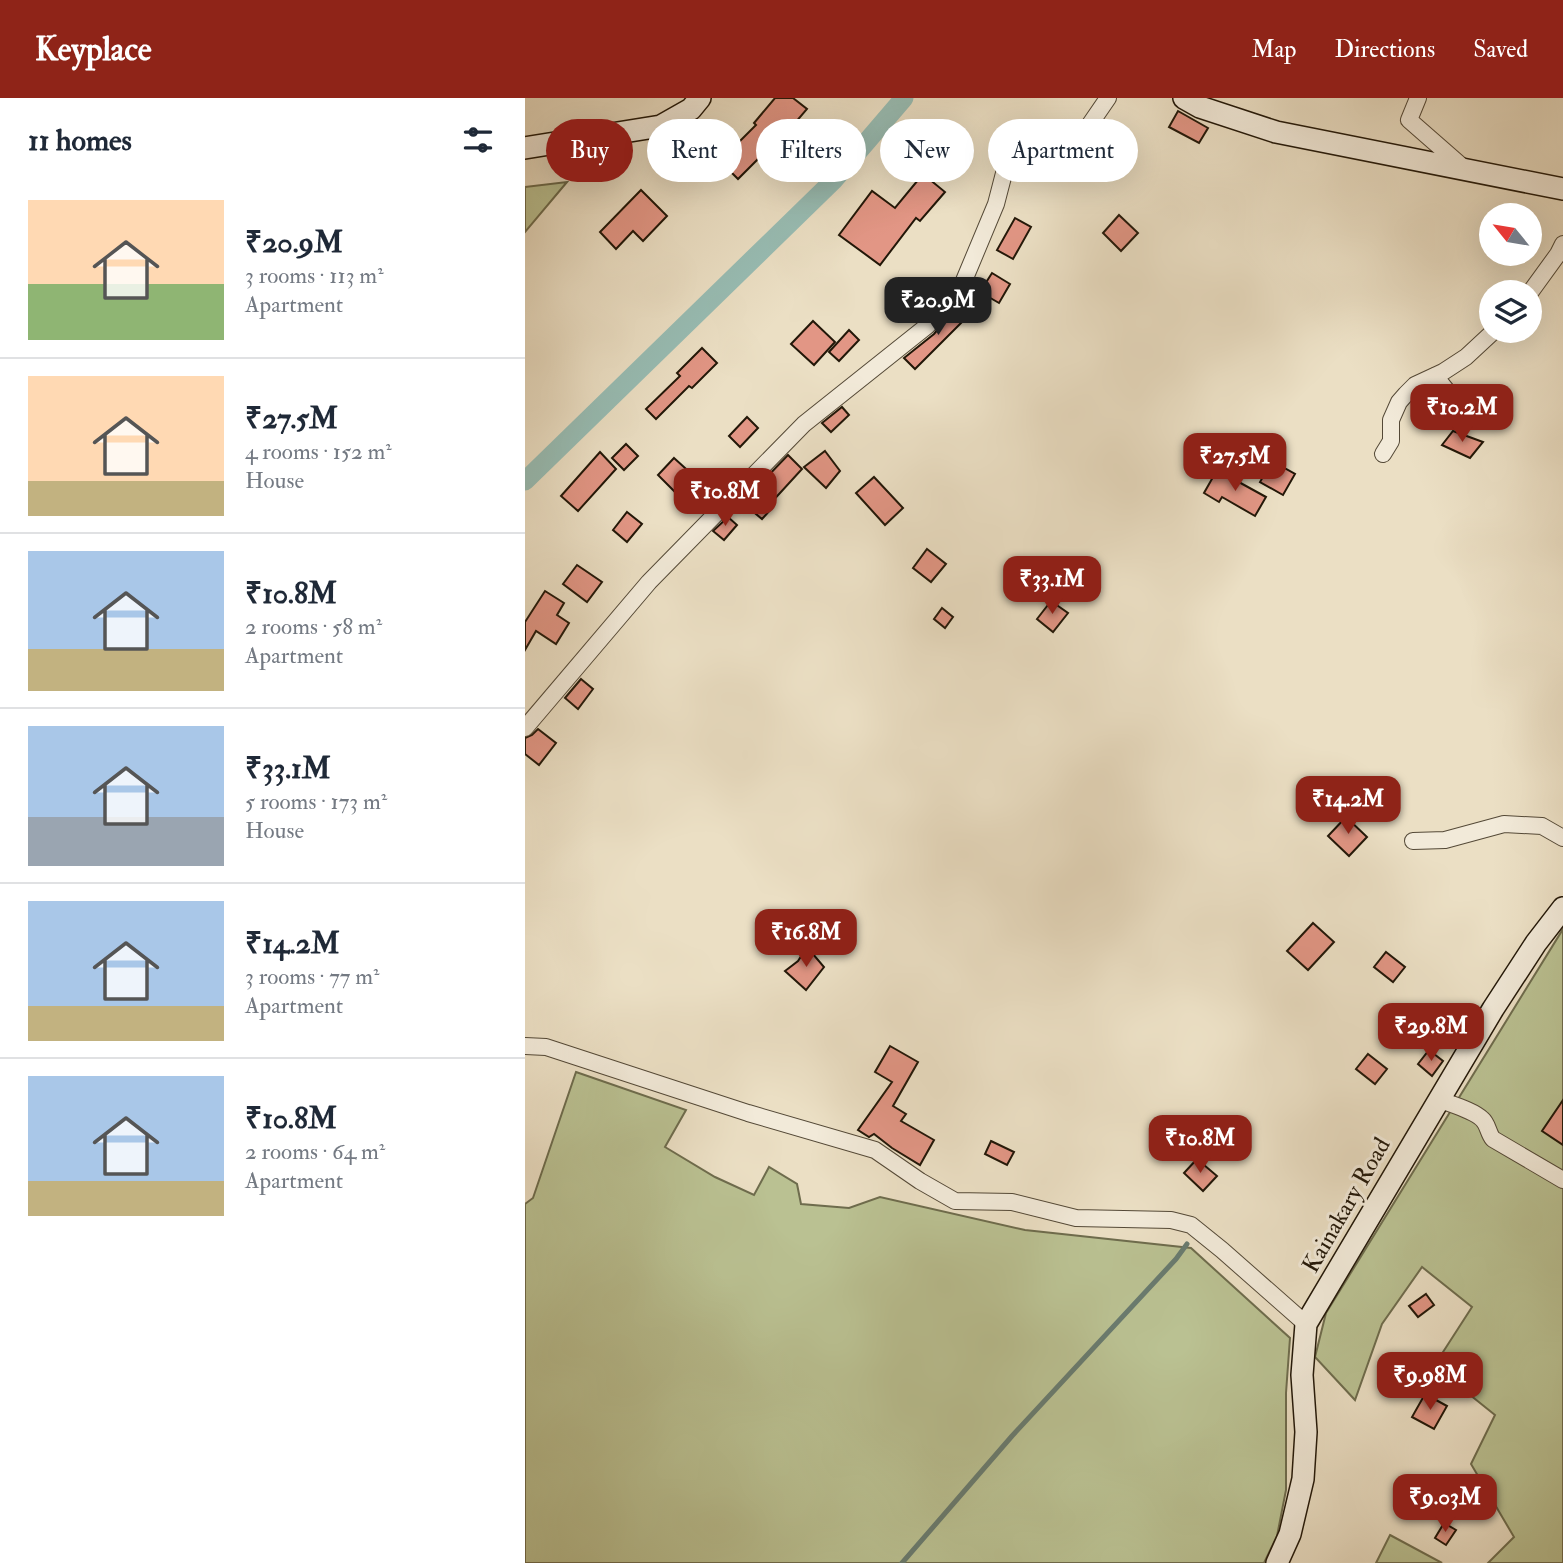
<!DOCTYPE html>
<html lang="en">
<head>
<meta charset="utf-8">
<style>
  body { margin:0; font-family:"IM FELL Double Pica",serif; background:#f6f6f7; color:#1f2937; height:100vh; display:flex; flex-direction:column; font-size:26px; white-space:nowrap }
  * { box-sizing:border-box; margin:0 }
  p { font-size:23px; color:#747a83 }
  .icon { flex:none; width:38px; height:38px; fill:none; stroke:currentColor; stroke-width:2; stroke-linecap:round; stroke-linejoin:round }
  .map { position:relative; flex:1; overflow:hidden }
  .drawer { display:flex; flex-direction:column; background:#fff; width:525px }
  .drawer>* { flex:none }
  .guide { position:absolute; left:21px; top:21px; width:665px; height:63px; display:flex; gap:14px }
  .needle { width:46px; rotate:300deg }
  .controls { position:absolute; left:954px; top:105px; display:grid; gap:14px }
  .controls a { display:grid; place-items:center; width:63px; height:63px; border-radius:50%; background:#fff; box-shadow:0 7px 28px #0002; font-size:35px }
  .price { position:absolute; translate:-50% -60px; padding:0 16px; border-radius:14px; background:#8f2418; color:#fff; font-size:23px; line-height:46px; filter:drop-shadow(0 2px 4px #0008) }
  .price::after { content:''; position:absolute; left:50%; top:42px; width:21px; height:16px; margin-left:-10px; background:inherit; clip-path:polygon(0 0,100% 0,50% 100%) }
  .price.active { background:#222; color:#fff }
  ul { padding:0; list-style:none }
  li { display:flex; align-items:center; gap:21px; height:175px; padding:0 28px }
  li+li { border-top:2px solid #e0e1e3 }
  li span { display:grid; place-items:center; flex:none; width:196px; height:140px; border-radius:0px; color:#555 }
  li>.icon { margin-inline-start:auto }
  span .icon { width:84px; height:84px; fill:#fffc; stroke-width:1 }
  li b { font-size:30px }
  h2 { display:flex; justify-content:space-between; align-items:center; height:84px; padding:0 28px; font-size:30px }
  .pill { padding:0 24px; border-radius:32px; background:#fff; box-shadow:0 7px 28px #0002; font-size:24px; line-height:63px }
  .pill.active { background:#8f2418; color:#fff }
  header { display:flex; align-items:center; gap:42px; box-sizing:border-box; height:98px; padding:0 35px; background:#8f2418; color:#fff }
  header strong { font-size:33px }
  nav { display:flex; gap:38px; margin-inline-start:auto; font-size:24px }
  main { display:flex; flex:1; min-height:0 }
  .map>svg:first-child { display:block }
  .green { fill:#bac192; stroke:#6e6c4d; stroke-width:2 }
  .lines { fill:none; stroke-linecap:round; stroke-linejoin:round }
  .stream { stroke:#697b6f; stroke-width:5 }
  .canal { stroke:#98bdb4; stroke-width:19 }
  .building { fill:#e29685; stroke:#221708; stroke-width:2 }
  .minor-casing { stroke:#544937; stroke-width:18 }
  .secondary-casing { stroke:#221708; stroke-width:24 }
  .minor { stroke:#f2ead9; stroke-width:16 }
  .secondary { stroke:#f2ead9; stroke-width:21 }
  .labels { text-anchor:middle; stroke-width:6; stroke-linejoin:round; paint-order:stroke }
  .street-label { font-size:24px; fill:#221708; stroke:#f2ead9 }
</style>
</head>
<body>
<header>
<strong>Keyplace</strong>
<nav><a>Map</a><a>Directions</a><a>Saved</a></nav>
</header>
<main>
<section class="drawer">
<h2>11 homes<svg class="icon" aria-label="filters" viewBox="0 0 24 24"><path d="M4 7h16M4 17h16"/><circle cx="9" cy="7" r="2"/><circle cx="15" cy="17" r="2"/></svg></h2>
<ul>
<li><span style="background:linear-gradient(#ffd9b3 60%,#8fb573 0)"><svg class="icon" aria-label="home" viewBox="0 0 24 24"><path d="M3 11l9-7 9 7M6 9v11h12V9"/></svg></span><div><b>₹20.9M</b><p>3 rooms · 113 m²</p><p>Apartment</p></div></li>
<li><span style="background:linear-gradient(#ffd9b3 75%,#c2b280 0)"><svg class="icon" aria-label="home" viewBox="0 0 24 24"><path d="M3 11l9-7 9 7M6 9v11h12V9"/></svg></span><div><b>₹27.5M</b><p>4 rooms · 152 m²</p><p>House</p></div></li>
<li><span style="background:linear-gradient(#a9c7e8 70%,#c2b280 0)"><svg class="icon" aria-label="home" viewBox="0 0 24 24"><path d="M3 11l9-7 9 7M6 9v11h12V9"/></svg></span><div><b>₹10.8M</b><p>2 rooms · 58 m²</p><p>Apartment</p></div></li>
<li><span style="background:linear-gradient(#a9c7e8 65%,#9aa5b1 0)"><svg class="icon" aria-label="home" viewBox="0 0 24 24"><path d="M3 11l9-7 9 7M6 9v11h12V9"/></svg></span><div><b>₹33.1M</b><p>5 rooms · 173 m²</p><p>House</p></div></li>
<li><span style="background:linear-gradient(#a9c7e8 75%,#c2b280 0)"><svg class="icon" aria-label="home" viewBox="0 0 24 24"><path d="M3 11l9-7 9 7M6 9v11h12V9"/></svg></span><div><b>₹14.2M</b><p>3 rooms · 77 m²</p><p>Apartment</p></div></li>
<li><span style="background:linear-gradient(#a9c7e8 75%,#c2b280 0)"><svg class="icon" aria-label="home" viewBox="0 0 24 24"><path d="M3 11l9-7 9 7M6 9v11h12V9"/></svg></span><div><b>₹10.8M</b><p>2 rooms · 64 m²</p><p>Apartment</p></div></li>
</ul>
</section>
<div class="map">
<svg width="1038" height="1465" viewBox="0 0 1038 1465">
  <rect width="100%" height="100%" fill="#ebdfc4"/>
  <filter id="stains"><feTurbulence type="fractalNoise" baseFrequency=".00286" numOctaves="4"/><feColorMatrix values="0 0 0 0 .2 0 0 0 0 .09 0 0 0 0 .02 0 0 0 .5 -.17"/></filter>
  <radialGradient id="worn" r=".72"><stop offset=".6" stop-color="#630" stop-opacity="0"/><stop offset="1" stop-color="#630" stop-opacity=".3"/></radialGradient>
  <g class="green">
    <path d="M 42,84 L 0,134 L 0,89 Z"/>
    <path d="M 1038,831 L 1038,1465 L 963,1465 L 989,1439 L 946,1366 L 970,1317 L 909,1268 L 947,1209 L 897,1169 L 857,1226 L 830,1302 L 790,1259 L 801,1215 Z"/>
    <path d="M 51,974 L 161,1012 L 140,1049 L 190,1079 L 229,1097 L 244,1069 L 272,1086 L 276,1106 L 324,1110 L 355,1099 L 500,1132 L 666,1150 L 765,1240 L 761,1295 L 761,1392 L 752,1438 L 739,1465 L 0,1465 L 0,1106 L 8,1100 Z"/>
    <path d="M 865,1437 L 917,1465 L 851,1465 Z"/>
  </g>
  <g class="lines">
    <path class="stream" d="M 377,1465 L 487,1338 L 651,1161 L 662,1146"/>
    <path class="canal" d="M 0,383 L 308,83 L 379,0"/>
  </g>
  <g class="building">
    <path d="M 250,0 L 268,0 L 282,11 L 253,45 L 251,43 L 213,81 L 195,63 L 231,27 L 229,25 Z"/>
    <path d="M 653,13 L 683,30 L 674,45 L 644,29 Z"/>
    <path d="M 371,29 L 402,54 L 389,70 L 358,45 Z"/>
    <path d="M 398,76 L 420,94 L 395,123 L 391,120 L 355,167 L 314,137 L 347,93 L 370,110 Z"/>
    <path d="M 116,92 L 142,118 L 118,143 L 108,133 L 91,151 L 75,134 Z"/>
    <path d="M 594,117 L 613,135 L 596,153 L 578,135 Z"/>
    <path d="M 490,120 L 506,129 L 488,161 L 472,152 Z"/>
    <path d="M 467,175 L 485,186 L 474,205 L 455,194 Z"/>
    <path d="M 435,205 L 446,215 L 390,271 L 379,260 L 409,236 Z"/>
    <path d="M 288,223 L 310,244 L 289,267 L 266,246 Z"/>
    <path d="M 324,232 L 334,242 L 314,263 L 304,254 Z"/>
    <path d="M 177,250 L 192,265 L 167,290 L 164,288 L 131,321 L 121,311 L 155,278 L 152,275 Z"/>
    <path d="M 317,309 L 324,317 L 306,334 L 297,325 Z"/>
    <path d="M 222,319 L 233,330 L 215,349 L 204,338 Z"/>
    <path d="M 928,333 L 958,344 L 945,360 L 917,347 Z"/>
    <path d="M 101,346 L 113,358 L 99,372 L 87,360 Z"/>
    <path d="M 300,353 L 315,373 L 301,390 L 279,369 Z"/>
    <path d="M 75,354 L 91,371 L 53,413 L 36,398 Z"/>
    <path d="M 263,357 L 277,371 L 244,407 L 247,410 L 237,421 L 219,406 L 238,383 Z"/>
    <path d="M 149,360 L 170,379 L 153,397 L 133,377 Z"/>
    <path d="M 747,363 L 770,376 L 758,397 L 735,384 Z"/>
    <path d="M 692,372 L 741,399 L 730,418 L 697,399 L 694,404 L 679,395 Z"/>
    <path d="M 349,379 L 378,410 L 360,427 L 331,395 Z"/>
    <path d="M 102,414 L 117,426 L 102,444 L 88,432 Z"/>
    <path d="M 203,419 L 212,427 L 199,442 L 188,433 Z"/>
    <path d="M 402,451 L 421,466 L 406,484 L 388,470 Z"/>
    <path d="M 52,467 L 77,484 L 62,504 L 38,486 Z"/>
    <path d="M 20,493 L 39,505 L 32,517 L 44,525 L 31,546 L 11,533 L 0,552 L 0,524 Z"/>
    <path d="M 526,503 L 543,515 L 528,534 L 512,521 Z"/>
    <path d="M 417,510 L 428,519 L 420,530 L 409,521 Z"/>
    <path d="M 56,581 L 68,591 L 53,611 L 40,600 Z"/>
    <path d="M 13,631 L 31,645 L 14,667 L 0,656 L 0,640 L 7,637 Z"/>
    <path d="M 821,719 L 842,739 L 824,758 L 803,738 Z"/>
    <path d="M 788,825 L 809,844 L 783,872 L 762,853 Z"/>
    <path d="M 282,849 L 299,869 L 281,892 L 260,873 L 273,863 Z"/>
    <path d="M 861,854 L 880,869 L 868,884 L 849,869 Z"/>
    <path d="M 365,948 L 393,964 L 368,1008 L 381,1016 L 376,1023 L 409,1042 L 395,1067 L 367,1050 L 349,1036 L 344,1039 L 333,1032 L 367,984 L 350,974 Z"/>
    <path d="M 904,952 L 918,963 L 907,978 L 893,966 Z"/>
    <path d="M 843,956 L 862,971 L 850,986 L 831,971 Z"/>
    <path d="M 1038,1002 L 1038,1047 L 1017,1033 Z"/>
    <path d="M 466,1043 L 489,1054 L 482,1067 L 460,1056 Z"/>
    <path d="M 672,1061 L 692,1078 L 678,1093 L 659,1075 Z"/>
    <path d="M 901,1196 L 909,1207 L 893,1219 L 884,1208 Z"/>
    <path d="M 900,1296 L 922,1308 L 909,1331 L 887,1319 Z"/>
    <path d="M 919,1425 L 931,1432 L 921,1447 L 910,1440 Z"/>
  </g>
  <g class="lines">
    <defs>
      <g id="minor">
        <path d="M 893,0 L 884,22 L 940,71"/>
        <path d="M 1004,196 L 1033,156 L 1038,146"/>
        <path d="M 910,278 L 943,319"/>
        <path d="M 858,356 L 866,343 L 866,322 L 874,304 L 881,296 L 890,287 L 918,274 L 941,259 L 969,233"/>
        <path d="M 0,630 L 124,484 L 279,326 L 402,228 L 438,185 L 471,106 L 484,56 L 498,39 L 533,53 L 561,32 L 583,0"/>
        <path d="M 888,743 L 920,742 L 979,726 L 1017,728 L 1038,740"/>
        <path d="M 0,948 L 21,949 L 223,1015 L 350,1052 L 395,1083 L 430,1103 L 487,1104 L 551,1120 L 646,1122 L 666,1127 L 697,1152 L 781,1226"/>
        <path d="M 913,1001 C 925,1006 948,1012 957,1021 C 963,1026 963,1035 968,1041 L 1038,1082"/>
      </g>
      <g id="secondary">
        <path d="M 659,0 L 675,9 L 751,34 L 1038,91"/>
        <path d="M 0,50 L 136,28 L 166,11 L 175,0"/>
        <path d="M 752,1465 L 765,1436 L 778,1381 L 781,1334 L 777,1277 L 781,1226 L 968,911 L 1011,845 L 1038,810"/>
      </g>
    </defs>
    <use href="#minor" class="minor-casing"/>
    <use href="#secondary" class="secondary-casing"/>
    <use href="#minor" class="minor"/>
    <use href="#secondary" class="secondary"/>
  </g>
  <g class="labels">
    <g class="street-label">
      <text transform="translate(821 1107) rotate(-60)" y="8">Kainakary Road</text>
    </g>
  </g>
  <rect width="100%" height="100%" filter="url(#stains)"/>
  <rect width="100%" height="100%" fill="url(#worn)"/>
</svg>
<div class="controls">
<a><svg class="needle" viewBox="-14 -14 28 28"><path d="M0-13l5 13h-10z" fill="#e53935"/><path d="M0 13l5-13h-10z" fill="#747a83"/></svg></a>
<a><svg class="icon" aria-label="layers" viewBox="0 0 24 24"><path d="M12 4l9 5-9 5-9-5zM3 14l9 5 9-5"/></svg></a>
</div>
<b class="price active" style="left:413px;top:239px">₹20.9M</b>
<b class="price" style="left:937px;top:346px">₹10.2M</b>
<b class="price" style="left:710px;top:395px">₹27.5M</b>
<b class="price" style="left:200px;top:430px">₹10.8M</b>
<b class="price" style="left:527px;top:518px">₹33.1M</b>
<b class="price" style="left:823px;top:738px">₹14.2M</b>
<b class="price" style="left:281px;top:871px">₹16.8M</b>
<b class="price" style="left:906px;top:965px">₹29.8M</b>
<b class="price" style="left:675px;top:1077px">₹10.8M</b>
<b class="price" style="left:905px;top:1314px">₹9.98M</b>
<b class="price" style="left:920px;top:1436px">₹9.03M</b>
<div class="guide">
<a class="pill active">Buy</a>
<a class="pill">Rent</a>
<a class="pill">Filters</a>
<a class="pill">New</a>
<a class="pill">Apartment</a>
</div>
</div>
</main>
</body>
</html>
